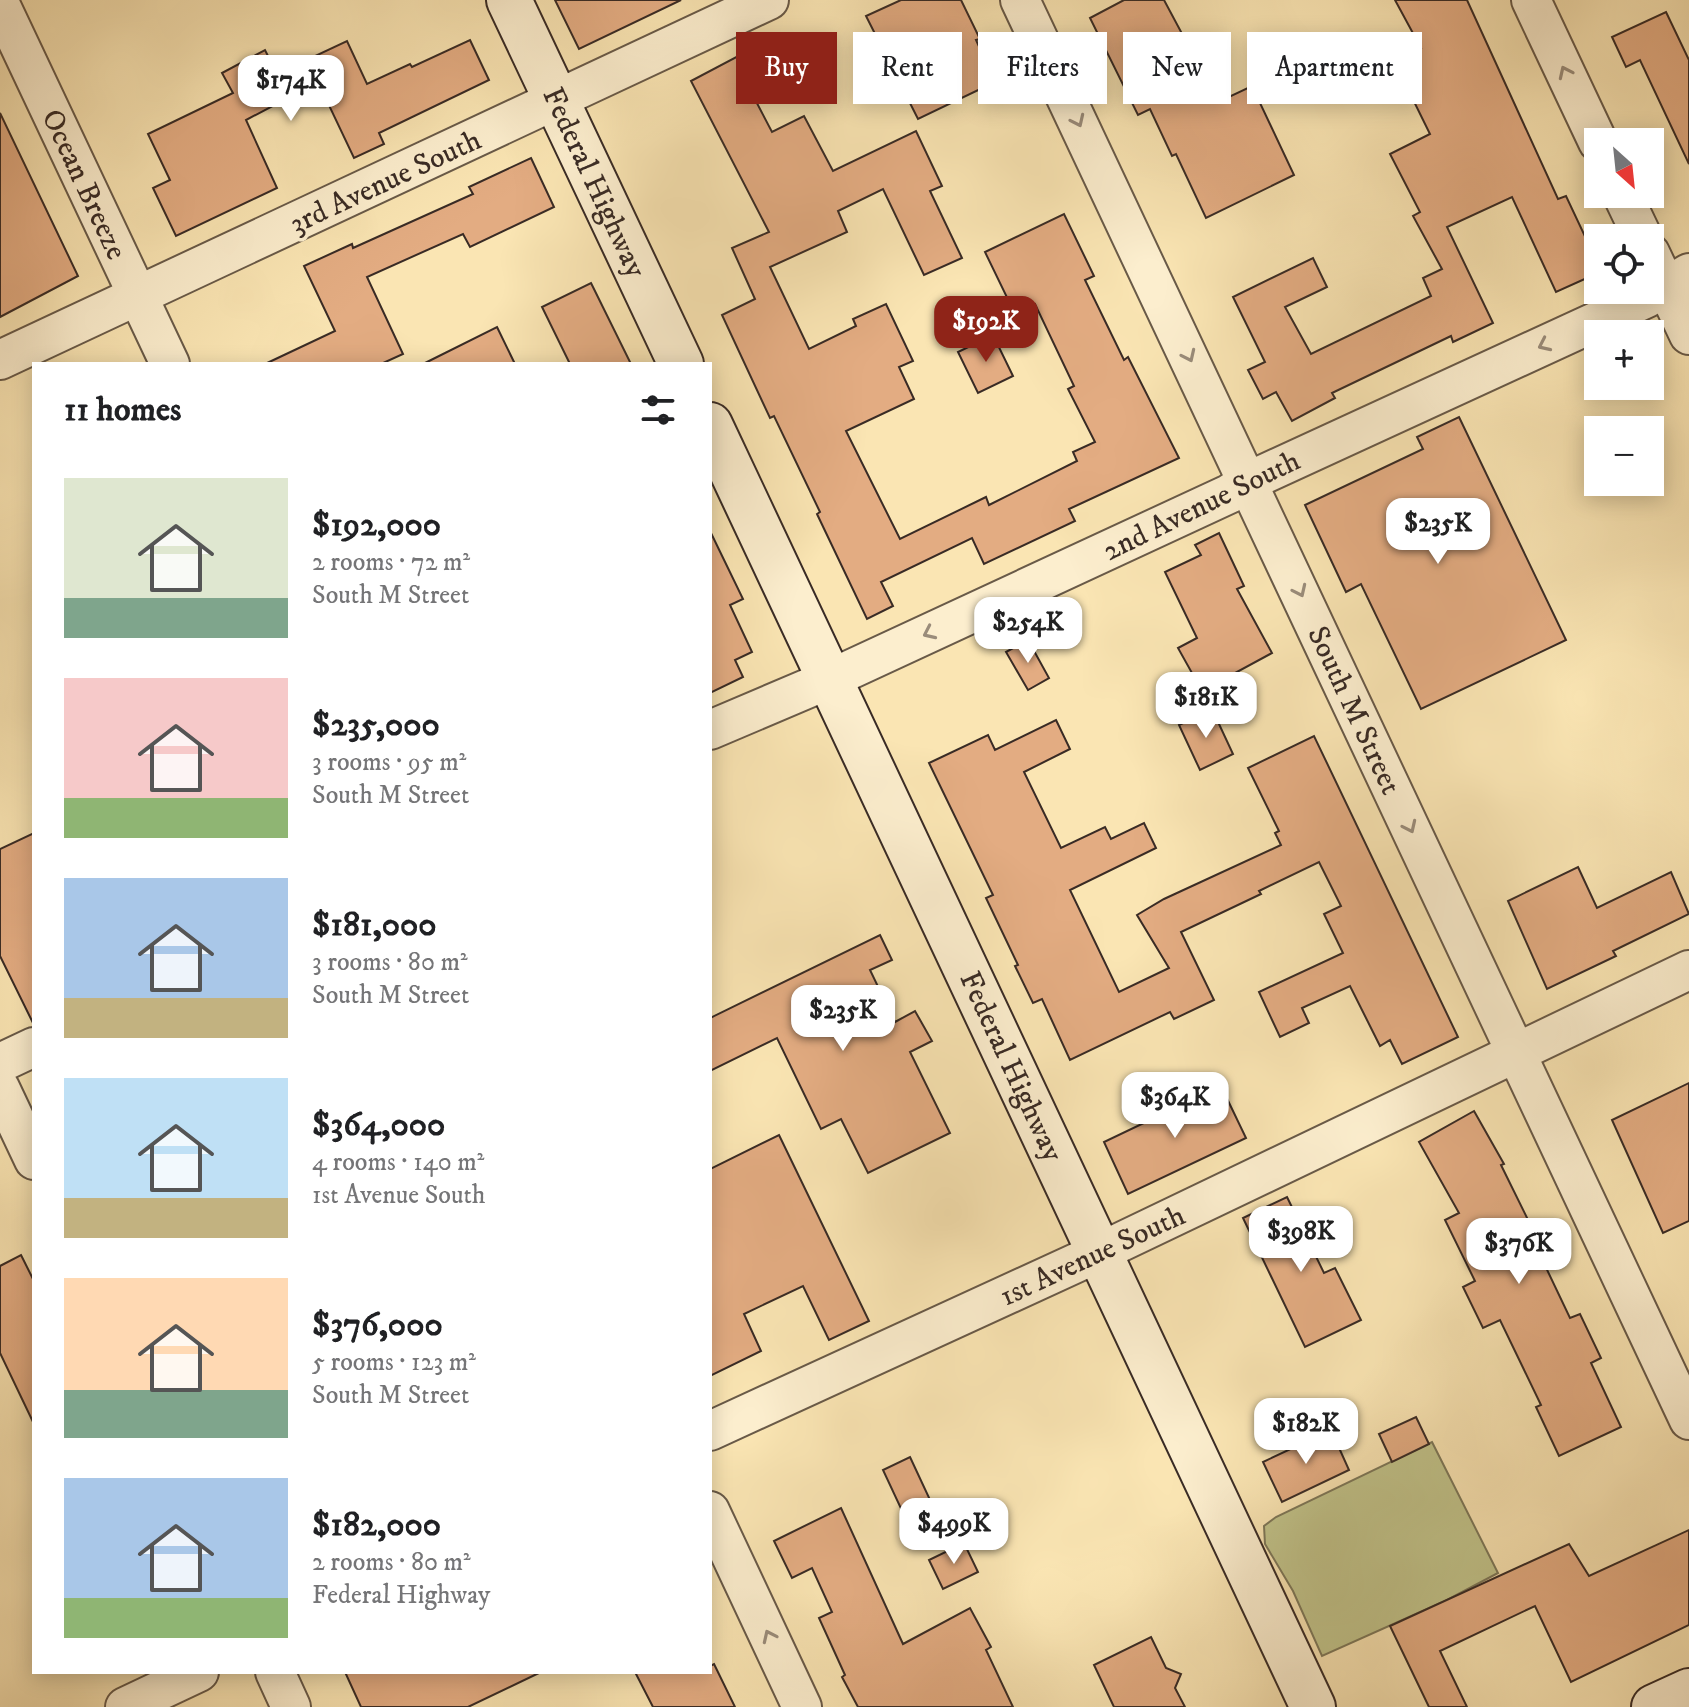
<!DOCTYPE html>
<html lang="en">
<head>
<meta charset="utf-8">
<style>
  body { margin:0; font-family:"IM FELL DW Pica",serif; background:#f2f2f2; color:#202124; height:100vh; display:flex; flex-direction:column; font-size:30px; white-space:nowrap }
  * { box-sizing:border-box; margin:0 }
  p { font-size:26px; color:#757577 }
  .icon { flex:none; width:44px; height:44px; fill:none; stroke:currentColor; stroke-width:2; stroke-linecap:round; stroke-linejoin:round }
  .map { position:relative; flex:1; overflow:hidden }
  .side { position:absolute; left:32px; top:362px; width:680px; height:1312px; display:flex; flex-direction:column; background:#fff; border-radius:0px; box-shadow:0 4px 20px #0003 }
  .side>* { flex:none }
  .hud { position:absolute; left:736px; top:32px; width:760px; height:72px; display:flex; gap:16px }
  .needle { width:52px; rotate:153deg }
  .fabs { position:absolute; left:1584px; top:128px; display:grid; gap:16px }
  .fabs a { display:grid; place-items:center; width:80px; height:80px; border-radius:0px; background:#fff; box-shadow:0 4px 20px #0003; font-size:40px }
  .price { position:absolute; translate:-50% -68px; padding:0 18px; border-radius:16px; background:#fff; color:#222; font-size:26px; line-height:52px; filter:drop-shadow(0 2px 4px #0008) }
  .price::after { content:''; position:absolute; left:50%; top:48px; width:24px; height:18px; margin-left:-12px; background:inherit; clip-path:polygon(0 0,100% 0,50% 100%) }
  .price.selected { background:#8f2418; color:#fff }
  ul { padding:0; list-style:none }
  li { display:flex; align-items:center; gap:24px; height:200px; padding:0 32px }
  li span { display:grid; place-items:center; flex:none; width:224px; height:160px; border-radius:0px; color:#555 }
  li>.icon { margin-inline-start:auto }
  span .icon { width:96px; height:96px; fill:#fffc; stroke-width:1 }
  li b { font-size:34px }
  h2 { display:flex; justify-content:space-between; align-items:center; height:96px; padding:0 32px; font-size:34px }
  .chip { padding:0 28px; border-radius:0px; background:#fff; box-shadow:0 4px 20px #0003; font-size:28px; line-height:72px }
  .chip.selected { background:#8f2418; color:#fff }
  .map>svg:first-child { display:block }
  .green { fill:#c1c38a; stroke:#7d7758; stroke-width:2 }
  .building { fill:#e3ac82; stroke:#392b25; stroke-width:2 }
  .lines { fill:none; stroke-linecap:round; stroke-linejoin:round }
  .minor-casing { stroke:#695a48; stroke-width:42 }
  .secondary-casing { stroke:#392b25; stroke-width:48 }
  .minor { stroke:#fceece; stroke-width:38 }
  .secondary { stroke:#fceece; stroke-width:44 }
  .oneway { stroke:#9a8c7a }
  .labels { text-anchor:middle; stroke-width:7; stroke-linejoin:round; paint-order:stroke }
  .street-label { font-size:30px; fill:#392b25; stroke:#fceece }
</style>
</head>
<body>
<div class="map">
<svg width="1689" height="1707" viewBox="0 0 1689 1707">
  <rect width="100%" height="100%" fill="#fae5b3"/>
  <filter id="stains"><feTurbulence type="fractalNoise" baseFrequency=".0025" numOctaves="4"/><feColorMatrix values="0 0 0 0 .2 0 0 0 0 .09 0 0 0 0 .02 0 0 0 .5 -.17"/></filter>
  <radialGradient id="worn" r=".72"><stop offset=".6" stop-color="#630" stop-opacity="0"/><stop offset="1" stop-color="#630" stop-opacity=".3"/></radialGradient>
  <path class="green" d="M 1432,1442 L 1498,1573 L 1447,1600 L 1322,1656 L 1293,1591 L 1265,1544 L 1264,1526 L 1276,1517 Z"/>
  <g class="building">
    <path d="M 555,0 L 681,0 L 579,49 Z"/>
    <path d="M 901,0 L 961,0 L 980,39 L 976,40 L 995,82 L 918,119 L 866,16 Z"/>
    <path d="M 1124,0 L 1164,0 L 1188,45 L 1201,38 L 1229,97 L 1252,86 L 1294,175 L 1206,218 L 1176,154 L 1172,156 L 1150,109 L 1138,115 L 1090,18 Z"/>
    <path d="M 1395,0 L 1467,0 L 1558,199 L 1566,196 L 1598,264 L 1598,273 L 1556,292 L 1512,197 L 1447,227 L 1493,323 L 1453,342 L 1451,336 L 1332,393 L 1335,398 L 1292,421 L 1276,392 L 1263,399 L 1248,370 L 1265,362 L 1233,297 L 1313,258 L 1327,287 L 1285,307 L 1311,354 L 1431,296 L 1423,278 L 1442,269 L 1413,216 L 1420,212 L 1390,154 L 1430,134 L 1394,61 L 1421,48 Z"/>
    <path d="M 1666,12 L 1689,60 L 1689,164 L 1640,60 L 1626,67 L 1612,37 Z"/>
    <path d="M 470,40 L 489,80 L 379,133 L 384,144 L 354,158 L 318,82 L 246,120 L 277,188 L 176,236 L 153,188 L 170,180 L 148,134 L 233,93 L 222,73 L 265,50 L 277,74 L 347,41 L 367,84 L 410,64 L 412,67 Z"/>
    <path d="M 759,45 L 775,75 L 749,88 L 772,132 L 804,116 L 833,171 L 916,131 L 942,186 L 930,191 L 962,258 L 924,275 L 883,189 L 838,211 L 847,232 L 770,267 L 809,349 L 856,326 L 853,319 L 886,304 L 913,361 L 899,367 L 914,399 L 846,431 L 900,539 L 986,497 L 989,505 L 1077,461 L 1073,452 L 1095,442 L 1068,389 L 1074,386 L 1035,304 L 1015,314 L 985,252 L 1064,214 L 1094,276 L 1085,280 L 1124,360 L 1128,357 L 1179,458 L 1069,509 L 1075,521 L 984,564 L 972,538 L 881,582 L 893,606 L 867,619 L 817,514 L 820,512 L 774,416 L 770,418 L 722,315 L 755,299 L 732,248 L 769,232 L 691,81 Z"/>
    <path d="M 0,113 L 78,276 L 0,317 Z"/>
    <path d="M 531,158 L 554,207 L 470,247 L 463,234 L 367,277 L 403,354 L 381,364 L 265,364 L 335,331 L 304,266 L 352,244 L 353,248 L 473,194 L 469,187 Z"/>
    <path d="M 591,283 L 631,364 L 570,364 L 542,307 Z"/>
    <path d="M 497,327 L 515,364 L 423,364 Z"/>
    <path d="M 993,335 L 1013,376 L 978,393 L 958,352 Z"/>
    <path d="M 1459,417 L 1566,640 L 1421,709 L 1361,584 L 1346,592 L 1305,505 L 1423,449 L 1417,437 Z"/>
    <path d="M 710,531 L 743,599 L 730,605 L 752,652 L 735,660 L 743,677 L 710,693 Z"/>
    <path d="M 1219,533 L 1244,586 L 1237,589 L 1272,653 L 1202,691 L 1178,648 L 1197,638 L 1165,572 L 1201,555 L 1195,545 Z"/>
    <path d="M 1028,640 L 1049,678 L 1028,690 L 1006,652 Z"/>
    <path d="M 1212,709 L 1233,754 L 1200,770 L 1179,725 Z"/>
    <path d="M 1056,720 L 1070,749 L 1024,772 L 1061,848 L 1105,827 L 1111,839 L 1144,823 L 1156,848 L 1070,890 L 1119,992 L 1169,968 L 1137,915 L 1164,899 L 1281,845 L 1275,833 L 1279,831 L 1248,768 L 1314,736 L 1458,1037 L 1402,1064 L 1390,1040 L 1380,1046 L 1350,986 L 1302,1008 L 1309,1023 L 1280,1037 L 1259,992 L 1343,953 L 1324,914 L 1341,906 L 1319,862 L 1259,891 L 1261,894 L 1181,932 L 1214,1000 L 1174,1019 L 1170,1012 L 1070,1060 L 1042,999 L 1033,1003 L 1015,966 L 1018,965 L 986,898 L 993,895 L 929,763 L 988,735 L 995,750 Z"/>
    <path d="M 34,833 L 34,1025 L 0,956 L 0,849 Z"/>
    <path d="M 1578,867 L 1597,908 L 1671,872 L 1689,914 L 1613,951 L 1616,956 L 1547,989 L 1508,901 Z"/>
    <path d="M 880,935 L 892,960 L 870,970 L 895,1022 L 915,1011 L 932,1041 L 910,1052 L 950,1133 L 868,1173 L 841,1119 L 821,1129 L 777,1038 L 710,1071 L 710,1018 Z"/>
    <path d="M 1689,1083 L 1689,1221 L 1663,1233 L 1612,1120 Z"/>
    <path d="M 1221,1086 L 1246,1138 L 1128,1194 L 1104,1142 Z"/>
    <path d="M 1474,1111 L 1504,1164 L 1501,1165 L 1534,1232 L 1530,1234 L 1570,1318 L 1580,1314 L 1601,1358 L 1591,1363 L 1621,1427 L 1559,1456 L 1536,1407 L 1541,1405 L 1500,1320 L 1483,1328 L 1463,1287 L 1475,1281 L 1445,1220 L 1459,1213 L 1419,1142 Z"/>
    <path d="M 779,1135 L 869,1321 L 829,1340 L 803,1286 L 744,1314 L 761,1351 L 710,1376 L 710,1169 Z"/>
    <path d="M 1287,1197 L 1324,1273 L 1335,1268 L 1361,1320 L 1305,1347 L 1243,1218 Z"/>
    <path d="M 21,1255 L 34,1281 L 34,1424 L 0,1353 L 0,1266 Z"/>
    <path d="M 1416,1417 L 1429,1444 L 1392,1462 L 1379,1434 Z"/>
    <path d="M 1331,1430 L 1349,1470 L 1282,1502 L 1263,1462 Z"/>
    <path d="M 910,1457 L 931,1502 L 904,1515 L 883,1470 Z"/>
    <path d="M 841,1508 L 903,1644 L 970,1608 L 991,1647 L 986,1650 L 1013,1707 L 858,1707 L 842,1677 L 845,1675 L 819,1618 L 832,1612 L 812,1568 L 792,1578 L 774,1541 Z"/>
    <path d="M 1689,1530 L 1689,1625 L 1571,1682 L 1535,1606 L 1440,1651 L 1467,1707 L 1429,1707 L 1390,1626 L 1569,1544 L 1589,1576 Z"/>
    <path d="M 964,1543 L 978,1572 L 943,1589 L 929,1560 Z"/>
    <path d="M 1151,1637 L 1166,1668 L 1181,1674 L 1175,1688 L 1185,1707 L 1114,1707 L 1094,1665 Z"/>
    <path d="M 714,1664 L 735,1707 L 653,1707 L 635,1672 L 710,1672 L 710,1666 Z"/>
    <path d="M 345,1672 L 541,1672 L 468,1707 L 361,1707 Z"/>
  </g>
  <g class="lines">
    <defs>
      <g id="minor">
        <path d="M 1020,0 L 1689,1420"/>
        <path d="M 1531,0 L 1598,142"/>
        <path d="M 0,4 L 170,364"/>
        <path d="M 1622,194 L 1643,238"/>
        <path d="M 1650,253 L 1689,335"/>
        <path d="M 0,360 L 769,0"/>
        <path d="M 710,730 L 830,679 L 1229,494 L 1249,481 L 1647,298 L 1689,273"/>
        <path d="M 0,1063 L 34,1047"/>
        <path d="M 0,1088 L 34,1160"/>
        <path d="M 710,1431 L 1100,1252 L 1689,970"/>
        <path d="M 710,1511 L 802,1707"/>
        <path d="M 275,1672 L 291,1707"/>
        <path d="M 125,1707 L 199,1672"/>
      </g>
      <g id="secondary">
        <path d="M 509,0 L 681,364"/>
        <path d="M 710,425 L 1313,1707"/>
        <path d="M 1654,1707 L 1689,1691"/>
      </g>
    </defs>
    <use href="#minor" class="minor-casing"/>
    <use href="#secondary" class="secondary-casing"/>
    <use href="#minor" class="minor"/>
    <use href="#secondary" class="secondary"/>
  </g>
  <defs><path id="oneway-chevron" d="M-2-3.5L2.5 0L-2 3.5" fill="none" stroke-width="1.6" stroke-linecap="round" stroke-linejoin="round" transform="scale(2)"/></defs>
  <g class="oneway">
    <use href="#oneway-chevron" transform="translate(1565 72) rotate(-115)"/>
    <use href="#oneway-chevron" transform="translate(1078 121) rotate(65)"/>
    <use href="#oneway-chevron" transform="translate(1544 345) rotate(155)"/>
    <use href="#oneway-chevron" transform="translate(1189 356) rotate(65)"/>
    <use href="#oneway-chevron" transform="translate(1300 591) rotate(65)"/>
    <use href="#oneway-chevron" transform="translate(929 633) rotate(155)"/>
    <use href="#oneway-chevron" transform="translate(1410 827) rotate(65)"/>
    <use href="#oneway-chevron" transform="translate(769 1636) rotate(-115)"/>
  </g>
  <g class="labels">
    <g class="street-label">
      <text transform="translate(385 181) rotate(-25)" y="10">3rd Avenue South</text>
      <text transform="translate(595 182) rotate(65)" y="10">Federal Highway</text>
      <text transform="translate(85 184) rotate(65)" y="10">Ocean Breeze</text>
      <text transform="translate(1201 505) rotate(-26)" y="10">2nd Avenue South</text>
      <text transform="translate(1355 710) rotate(65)" y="10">South M Street</text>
      <text transform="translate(1012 1066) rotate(65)" y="10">Federal Highway</text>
      <text transform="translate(1092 1255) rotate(-25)" y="10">1st Avenue South</text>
    </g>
  </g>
  <rect width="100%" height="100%" filter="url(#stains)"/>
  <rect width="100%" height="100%" fill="url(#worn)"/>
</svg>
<div class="fabs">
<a><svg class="needle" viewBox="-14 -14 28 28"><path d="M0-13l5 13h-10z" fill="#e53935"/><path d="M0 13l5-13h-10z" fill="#757577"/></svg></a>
<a><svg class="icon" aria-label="locate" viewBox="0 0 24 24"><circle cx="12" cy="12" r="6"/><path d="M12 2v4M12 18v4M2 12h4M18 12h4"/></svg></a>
<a>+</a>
<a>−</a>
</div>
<b class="price" style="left:291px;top:123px">$174K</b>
<b class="price selected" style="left:986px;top:364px">$192K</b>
<b class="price" style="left:1438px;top:566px">$235K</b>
<b class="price" style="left:1028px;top:665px">$254K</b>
<b class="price" style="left:1206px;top:740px">$181K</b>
<b class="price" style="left:843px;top:1053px">$235K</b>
<b class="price" style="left:1175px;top:1140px">$364K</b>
<b class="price" style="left:1301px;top:1274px">$398K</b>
<b class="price" style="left:1519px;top:1286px">$376K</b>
<b class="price" style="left:1306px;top:1466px">$182K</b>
<b class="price" style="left:954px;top:1566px">$499K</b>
<div class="hud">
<a class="chip selected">Buy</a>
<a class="chip">Rent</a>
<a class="chip">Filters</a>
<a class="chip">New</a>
<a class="chip">Apartment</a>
</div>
<section class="side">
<h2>11 homes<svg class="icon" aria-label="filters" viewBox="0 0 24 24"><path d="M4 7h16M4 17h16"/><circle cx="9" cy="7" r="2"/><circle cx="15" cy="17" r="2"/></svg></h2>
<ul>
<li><span style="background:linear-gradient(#dfe7d0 75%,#7fa58c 0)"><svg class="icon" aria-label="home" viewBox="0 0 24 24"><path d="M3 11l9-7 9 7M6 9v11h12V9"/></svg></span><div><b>$192,000</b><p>2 rooms · 72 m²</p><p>South M Street</p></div></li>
<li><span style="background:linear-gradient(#f6c9c9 75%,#8fb573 0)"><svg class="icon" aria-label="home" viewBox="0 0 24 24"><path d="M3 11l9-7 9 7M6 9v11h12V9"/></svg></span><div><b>$235,000</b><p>3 rooms · 95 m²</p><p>South M Street</p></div></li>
<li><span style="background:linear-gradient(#a9c7e8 75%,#c2b280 0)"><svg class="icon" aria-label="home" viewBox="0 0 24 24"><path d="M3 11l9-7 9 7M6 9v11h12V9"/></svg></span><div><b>$181,000</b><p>3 rooms · 80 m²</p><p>South M Street</p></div></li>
<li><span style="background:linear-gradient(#bfe0f5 75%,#c2b280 0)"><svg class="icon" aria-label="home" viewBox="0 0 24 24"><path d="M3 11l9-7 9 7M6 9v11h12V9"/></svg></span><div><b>$364,000</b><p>4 rooms · 140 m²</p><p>1st Avenue South</p></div></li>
<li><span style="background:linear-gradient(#ffd9b3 70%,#7fa58c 0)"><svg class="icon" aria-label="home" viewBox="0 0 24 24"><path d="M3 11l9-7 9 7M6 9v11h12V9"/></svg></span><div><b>$376,000</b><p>5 rooms · 123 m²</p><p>South M Street</p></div></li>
<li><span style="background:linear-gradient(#a9c7e8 75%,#8fb573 0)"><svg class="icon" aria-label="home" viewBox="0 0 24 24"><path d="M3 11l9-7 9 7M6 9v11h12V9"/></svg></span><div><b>$182,000</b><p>2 rooms · 80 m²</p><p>Federal Highway</p></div></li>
</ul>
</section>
</div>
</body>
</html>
